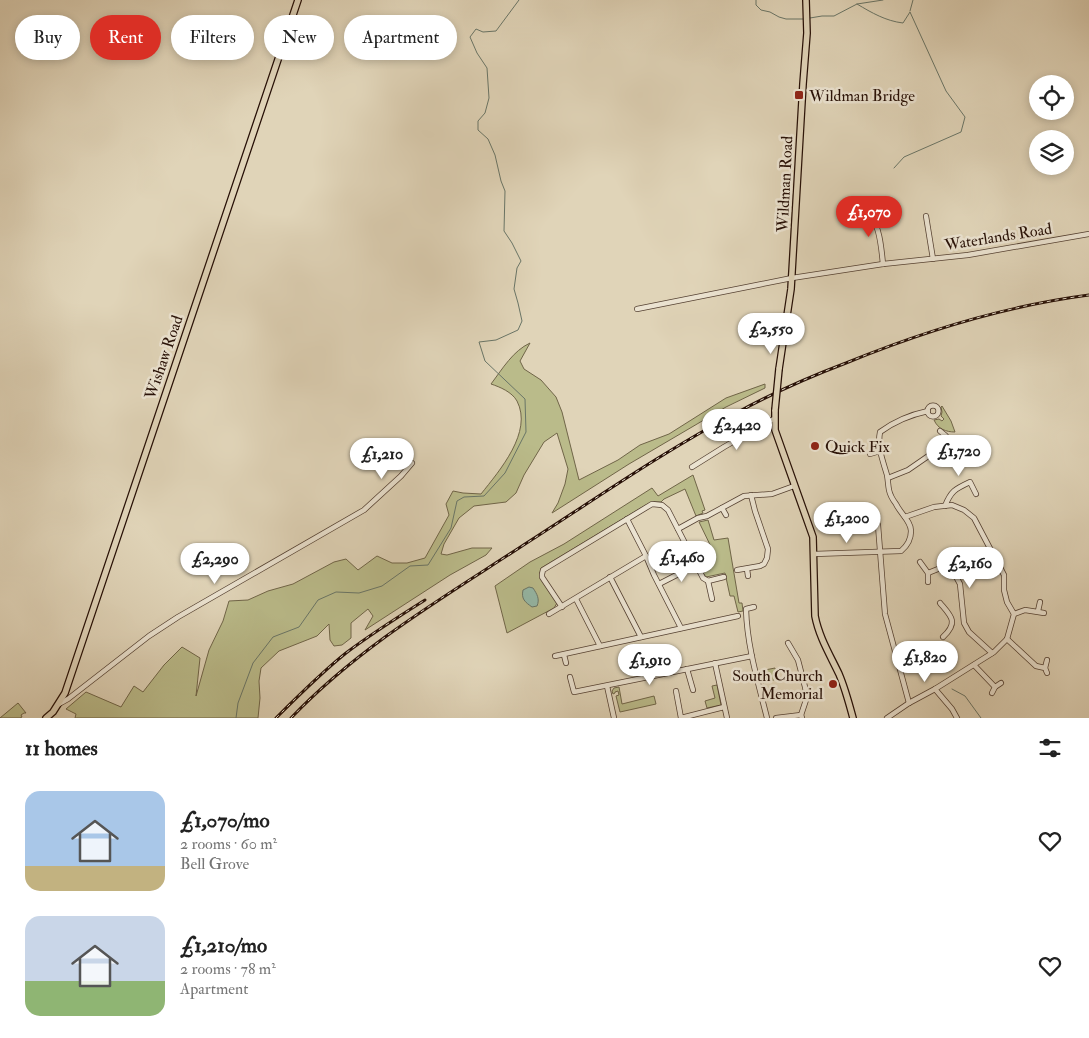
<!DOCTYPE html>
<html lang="en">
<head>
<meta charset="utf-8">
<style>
  body { margin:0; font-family:"IM FELL Double Pica",serif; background:#f2f2f2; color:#222; height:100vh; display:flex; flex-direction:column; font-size:19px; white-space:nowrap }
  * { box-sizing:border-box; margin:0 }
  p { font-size:16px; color:#767676 }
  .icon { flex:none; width:28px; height:28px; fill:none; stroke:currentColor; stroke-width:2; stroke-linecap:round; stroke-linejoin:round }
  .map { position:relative; height:718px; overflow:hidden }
  .drawer { display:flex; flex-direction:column; background:#fff; flex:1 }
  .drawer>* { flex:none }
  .guide { position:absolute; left:15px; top:15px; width:500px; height:45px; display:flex; gap:10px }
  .buttons { position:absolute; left:1029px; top:75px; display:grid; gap:10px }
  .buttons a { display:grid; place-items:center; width:45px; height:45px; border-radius:50%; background:#fff; box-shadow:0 2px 8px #0003; font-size:25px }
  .price { position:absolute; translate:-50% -42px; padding:0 11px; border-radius:18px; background:#fff; color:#222; font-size:16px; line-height:32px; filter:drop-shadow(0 1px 2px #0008) }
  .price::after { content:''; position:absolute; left:50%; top:30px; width:15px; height:11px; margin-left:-8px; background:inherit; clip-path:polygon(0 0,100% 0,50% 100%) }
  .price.on { background:#d93025; color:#fff }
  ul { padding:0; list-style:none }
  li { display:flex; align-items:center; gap:15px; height:125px; padding:0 25px }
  li span { display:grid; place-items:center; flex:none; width:140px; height:100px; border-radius:15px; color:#555 }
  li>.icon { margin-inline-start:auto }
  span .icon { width:60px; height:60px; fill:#fffc; stroke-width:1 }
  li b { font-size:21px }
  h2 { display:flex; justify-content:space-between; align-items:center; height:60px; padding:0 25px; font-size:21px }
  .chip { padding:0 18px; border-radius:22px; background:#fff; box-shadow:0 2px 8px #0003; font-size:18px; line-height:45px }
  .chip.on { background:#d93025; color:#fff }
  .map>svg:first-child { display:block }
  .green { fill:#babb8a; stroke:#706548 }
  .water { fill:#95b9a8; stroke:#697567 }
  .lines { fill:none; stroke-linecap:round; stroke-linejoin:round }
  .stream { stroke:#697567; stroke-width:1 }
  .minor-casing { stroke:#544032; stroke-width:6 }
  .major-casing { stroke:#260f06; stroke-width:8 }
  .minor { stroke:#ebe3d1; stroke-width:4.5 }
  .major { stroke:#e0d4b8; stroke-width:5.5 }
  .rail-casing { stroke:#260f06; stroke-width:3 }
  .rail { stroke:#ebe3d1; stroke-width:1; stroke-dasharray:4; stroke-linecap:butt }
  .major-bridge-casing { stroke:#260f06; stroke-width:8; stroke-linecap:butt }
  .major-bridge { stroke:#e0d4b8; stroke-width:5.5 }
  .poi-dot { fill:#8f2418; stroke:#ebe3d1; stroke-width:2 }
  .labels { text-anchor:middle; stroke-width:5; stroke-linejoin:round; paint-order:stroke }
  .poi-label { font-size:16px; fill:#260f06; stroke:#ebe3d1; text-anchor:start }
  .street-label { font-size:16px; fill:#260f06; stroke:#ebe3d1 }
</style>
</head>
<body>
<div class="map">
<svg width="1089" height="718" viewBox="0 0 1089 718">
  <rect width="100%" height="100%" fill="#e0d4b8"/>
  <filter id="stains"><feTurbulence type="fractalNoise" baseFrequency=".004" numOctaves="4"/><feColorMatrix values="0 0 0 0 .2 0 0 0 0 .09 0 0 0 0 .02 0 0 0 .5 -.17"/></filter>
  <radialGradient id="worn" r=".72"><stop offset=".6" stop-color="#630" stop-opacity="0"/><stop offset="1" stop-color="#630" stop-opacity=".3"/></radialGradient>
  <g class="green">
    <path d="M 530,343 L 520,361 L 524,369 L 541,380 L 556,397 L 562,412 L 579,480 L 618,460 L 640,445 L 669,434 L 726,398 L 765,384 L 765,388 L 726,407 L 629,464 L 552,513 L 558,503 L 565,484 L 568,469 L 557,433 L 544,442 L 524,475 L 516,493 L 506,502 L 474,506 L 459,518 L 444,544 L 441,554 L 447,555 L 472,548 L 492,548 L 486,555 L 450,575 L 365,630 L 373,616 L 368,609 L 351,623 L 351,638 L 342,645 L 334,646 L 330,640 L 329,624 L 317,636 L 279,651 L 261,668 L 259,681 L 260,698 L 258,718 L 75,718 L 76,714 L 66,709 L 86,692 L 121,707 L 134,686 L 143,692 L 164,665 L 182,647 L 200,658 L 196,696 L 209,650 L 223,621 L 229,601 L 248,600 L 268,591 L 293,584 L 334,562 L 346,559 L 358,570 L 377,556 L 392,563 L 407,563 L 425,558 L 449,515 L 446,504 L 453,491 L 463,493 L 481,494 C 500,470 533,432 517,401 C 512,392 500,387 491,384 C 503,368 513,351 530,343 Z"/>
    <path d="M 942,406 L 951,421 L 955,432 C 946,432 938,429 934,420 L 939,419 L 942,421 L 944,419 L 941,416 L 942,412 L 941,407 Z"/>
    <path d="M 693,475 L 705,510 L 702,511 L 703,513 L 696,516 L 685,489 L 664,499 L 661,502 L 653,502 L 646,505 L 541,568 L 540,575 L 557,603 L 554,608 L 507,633 L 495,586 L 530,562 L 564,544 L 652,488 L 658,496 Z"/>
    <path d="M 708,520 L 714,540 L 728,538 L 739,603 L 742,603 L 743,611 L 738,612 L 734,596 L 730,596 L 725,573 L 706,577 L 703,573 L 705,572 L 701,564 L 715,555 L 699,522 Z"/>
    <path d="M 775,668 L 777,679 L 763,683 L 760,671 Z"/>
    <path d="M 717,685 L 721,705 L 707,708 L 705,701 L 715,698 L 712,686 Z"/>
    <path d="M 619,687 L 622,704 L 654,696 L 656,704 L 620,712 L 616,696 L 619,695 L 618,691 L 615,692 L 615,693 L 613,694 L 612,691 L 614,688 Z"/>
    <path d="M 18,703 L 26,713 L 24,713 L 21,715 L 22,717 L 20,718 L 0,718 Z"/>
  </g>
  <path class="water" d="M 529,587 L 533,588 C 537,594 540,599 537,606 L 532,607 C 525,602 521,599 523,590 Z"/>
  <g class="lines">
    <g class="stream">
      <path d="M 756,0 L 756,5 L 761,10 L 770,12 L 779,17 L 786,19 L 803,19"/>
      <path d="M 857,4 C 872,13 886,21 903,23 L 910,12 L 946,91 L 965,117 L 961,132 L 904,157 L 894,168"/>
      <path d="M 910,11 L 913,0"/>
      <path d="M 810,18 L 822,16 L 834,16 L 857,4 L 883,0"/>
      <path d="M 952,689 L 965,696 L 981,718"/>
      <path d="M 236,718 L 238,703 L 253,663 L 273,637 L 299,627 L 318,600 L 336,592 L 359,593 L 382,586 L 410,566 L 428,565 L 451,528 L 457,501 L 464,497 L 484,496 L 505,473 L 526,432 L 525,399 L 485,361 L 479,342 L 496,340 L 518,330 L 522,321 L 518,303 L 514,289 L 517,268 L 521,261 L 512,243 L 504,231 L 505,191 L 501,181 L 495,155 L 488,139 L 478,130 L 478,121 L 485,113 L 489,98 L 487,68 L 477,53 L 470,37 L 476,29 L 483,32 L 496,31 L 519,0"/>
    </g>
    <defs>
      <g id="minor">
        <path d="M 869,199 L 871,220"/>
        <path d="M 843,207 L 845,220 L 847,222 C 854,221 865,217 871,220 C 880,223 882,256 883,264"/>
        <path d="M 926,216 L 933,259"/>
        <path d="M 637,309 L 792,278 L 883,264 L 968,255 L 1089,234"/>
        <circle cx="933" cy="411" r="5.5"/>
        <path d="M 870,454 L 880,451"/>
        <path d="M 692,467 L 724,447 L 769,421 L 774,419"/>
        <path d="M 888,478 L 908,470 L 937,450 L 946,436 L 940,431"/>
        <path d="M 945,506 C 951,491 955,489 970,482 L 976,494"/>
        <path d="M 722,508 L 726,515"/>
        <path d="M 627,519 L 646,556 L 654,575 L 681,628"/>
        <path d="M 847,520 L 872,518 L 878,525 L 885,614 L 909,703"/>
        <path d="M 678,529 L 698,518 L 707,516 L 744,496 L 772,494 L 794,486"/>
        <path d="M 814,554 L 901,551 C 907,546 911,540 911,531 C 911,521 900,513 896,504 C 893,500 890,495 889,490 C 888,485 888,480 887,475 C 883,461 877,447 880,432 C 895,421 909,415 928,411"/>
        <path d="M 920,562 L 928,573 L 928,582"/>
        <path d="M 747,569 L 748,576"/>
        <path d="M 737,570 L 760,566 L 764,564 L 767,558 L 768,549 L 755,511 L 751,495"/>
        <path d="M 928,573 L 948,565 L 952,569 L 960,584 L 964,623 L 969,632 L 992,653"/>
        <path d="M 610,577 L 641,637"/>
        <path d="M 708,581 L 712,599"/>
        <path d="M 659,584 L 696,565"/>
        <path d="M 576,599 L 600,646"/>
        <path d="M 940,603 C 951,616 959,622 943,637"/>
        <path d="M 562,607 L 542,577 L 542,574 L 543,570 L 652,504 L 662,505 L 668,510 L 703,578 L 708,581 L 724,577"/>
        <path d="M 754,607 L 746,609 C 747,646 758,682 767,718"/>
        <path d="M 1038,611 L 1040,602"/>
        <path d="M 549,614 L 646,556"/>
        <path d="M 1014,614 L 1025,610 L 1044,613"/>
        <path d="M 1007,639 L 1036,666 L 1045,668 L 1047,673"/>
        <path d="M 788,643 L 798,660 L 805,687 L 807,697 L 801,715"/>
        <path d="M 564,655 L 566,663"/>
        <path d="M 555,656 L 738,616"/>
        <path d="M 715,663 L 727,718"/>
        <path d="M 974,665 L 995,687 L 992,693"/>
        <path d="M 1045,668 L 1047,660"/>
        <path d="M 687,669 L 693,690"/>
        <path d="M 570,677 L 574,692 L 752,656"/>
        <path d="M 607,686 L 614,718"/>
        <path d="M 995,687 L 1001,683"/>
        <path d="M 935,689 L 952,709 L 957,718"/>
        <path d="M 676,691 L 681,718 L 724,707"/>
        <path d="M 59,704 L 68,699 L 149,636 L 178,617 L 364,510 L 401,476 L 412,463"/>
        <path d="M 776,718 L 801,715 L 802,718"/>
        <path d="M 887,718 L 909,703 L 935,689 L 994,652 L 1007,639 L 1014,614 L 1007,602 L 1004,590 L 1004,575 L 974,518 L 964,510 L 952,505 L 934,507 L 905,517"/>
      </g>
      <g id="major">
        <path d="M 779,369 L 791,289 L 803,84 L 807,33 L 806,0"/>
        <path d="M 775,410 L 775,430 L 813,537 L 815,616 C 819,637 830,655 839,674 C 845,688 849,703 853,718"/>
        <path d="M 46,718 L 53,712 L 65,693 L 298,0"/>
      </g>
    </defs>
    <use href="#minor" class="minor-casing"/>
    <use href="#major" class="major-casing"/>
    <use href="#minor" class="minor"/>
    <use href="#major" class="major"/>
    <defs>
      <g id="rail">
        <path d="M 276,718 C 298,696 321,673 346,653 C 371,634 398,617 425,600"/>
        <path d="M 291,718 C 358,648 439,600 519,548 C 591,502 662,452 738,412 C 773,393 809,377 846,363 C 924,331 1005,306 1089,295"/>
      </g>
    </defs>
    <use href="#rail" class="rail-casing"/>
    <use href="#rail" class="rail"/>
    <defs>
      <path id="major-bridge" d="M 775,410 L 779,369"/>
    </defs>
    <use href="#major-bridge" class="major-bridge-casing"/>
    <use href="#major-bridge" class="major-bridge"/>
  </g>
  <g class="poi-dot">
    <rect x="794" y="90" width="10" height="10" rx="2.5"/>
    <circle cx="815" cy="446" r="5"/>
    <circle cx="833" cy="684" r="5"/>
  </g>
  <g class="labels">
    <g class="poi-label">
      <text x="809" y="101">Wildman Bridge</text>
      <text x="825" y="452">Quick Fix</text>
      <text x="823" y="681" text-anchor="end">South Church<tspan x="823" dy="18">Memorial</tspan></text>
    </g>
    <g class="street-label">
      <text transform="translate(784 184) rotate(-87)" y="6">Wildman Road</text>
      <text transform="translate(998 236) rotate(-9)" y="6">Waterlands Road</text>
      <text transform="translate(163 357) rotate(-71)" y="6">Wishaw Road</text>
    </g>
  </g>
  <rect width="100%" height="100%" filter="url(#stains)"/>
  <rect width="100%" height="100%" fill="url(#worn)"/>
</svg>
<div class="buttons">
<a><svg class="icon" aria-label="locate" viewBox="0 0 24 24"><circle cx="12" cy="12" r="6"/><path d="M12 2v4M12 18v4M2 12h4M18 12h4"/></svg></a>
<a><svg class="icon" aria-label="layers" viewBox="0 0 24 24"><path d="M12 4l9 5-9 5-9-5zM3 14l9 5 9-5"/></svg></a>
</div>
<b class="price on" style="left:869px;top:238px">£1,070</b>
<b class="price" style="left:771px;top:355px">£2,550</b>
<b class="price" style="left:737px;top:451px">£2,420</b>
<b class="price" style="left:959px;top:477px">£1,720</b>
<b class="price" style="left:382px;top:480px">£1,210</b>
<b class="price" style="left:847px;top:544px">£1,200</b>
<b class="price" style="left:682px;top:583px">£1,460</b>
<b class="price" style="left:215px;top:585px">£2,290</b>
<b class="price" style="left:970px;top:589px">£2,160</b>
<b class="price" style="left:925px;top:683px">£1,820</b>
<b class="price" style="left:650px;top:686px">£1,910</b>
<div class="guide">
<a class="chip">Buy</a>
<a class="chip on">Rent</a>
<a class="chip">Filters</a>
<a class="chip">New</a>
<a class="chip">Apartment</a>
</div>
</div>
<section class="drawer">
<h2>11 homes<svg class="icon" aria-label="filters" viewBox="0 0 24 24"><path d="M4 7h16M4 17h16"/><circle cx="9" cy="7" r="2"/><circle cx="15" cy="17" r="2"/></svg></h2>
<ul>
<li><span style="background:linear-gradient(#a9c7e8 75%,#c2b280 0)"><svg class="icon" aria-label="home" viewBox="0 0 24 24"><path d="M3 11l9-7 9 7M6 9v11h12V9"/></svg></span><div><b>£1,070/mo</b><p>2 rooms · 60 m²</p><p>Bell Grove</p></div><svg class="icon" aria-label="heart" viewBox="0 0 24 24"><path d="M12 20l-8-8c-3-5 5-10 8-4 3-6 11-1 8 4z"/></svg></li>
<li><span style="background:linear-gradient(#c9d6e8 65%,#8fb573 0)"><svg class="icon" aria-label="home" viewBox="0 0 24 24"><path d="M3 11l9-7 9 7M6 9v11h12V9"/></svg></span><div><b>£1,210/mo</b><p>2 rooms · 78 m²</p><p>Apartment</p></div><svg class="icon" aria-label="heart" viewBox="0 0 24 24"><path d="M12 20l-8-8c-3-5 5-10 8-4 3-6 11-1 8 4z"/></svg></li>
</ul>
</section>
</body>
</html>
